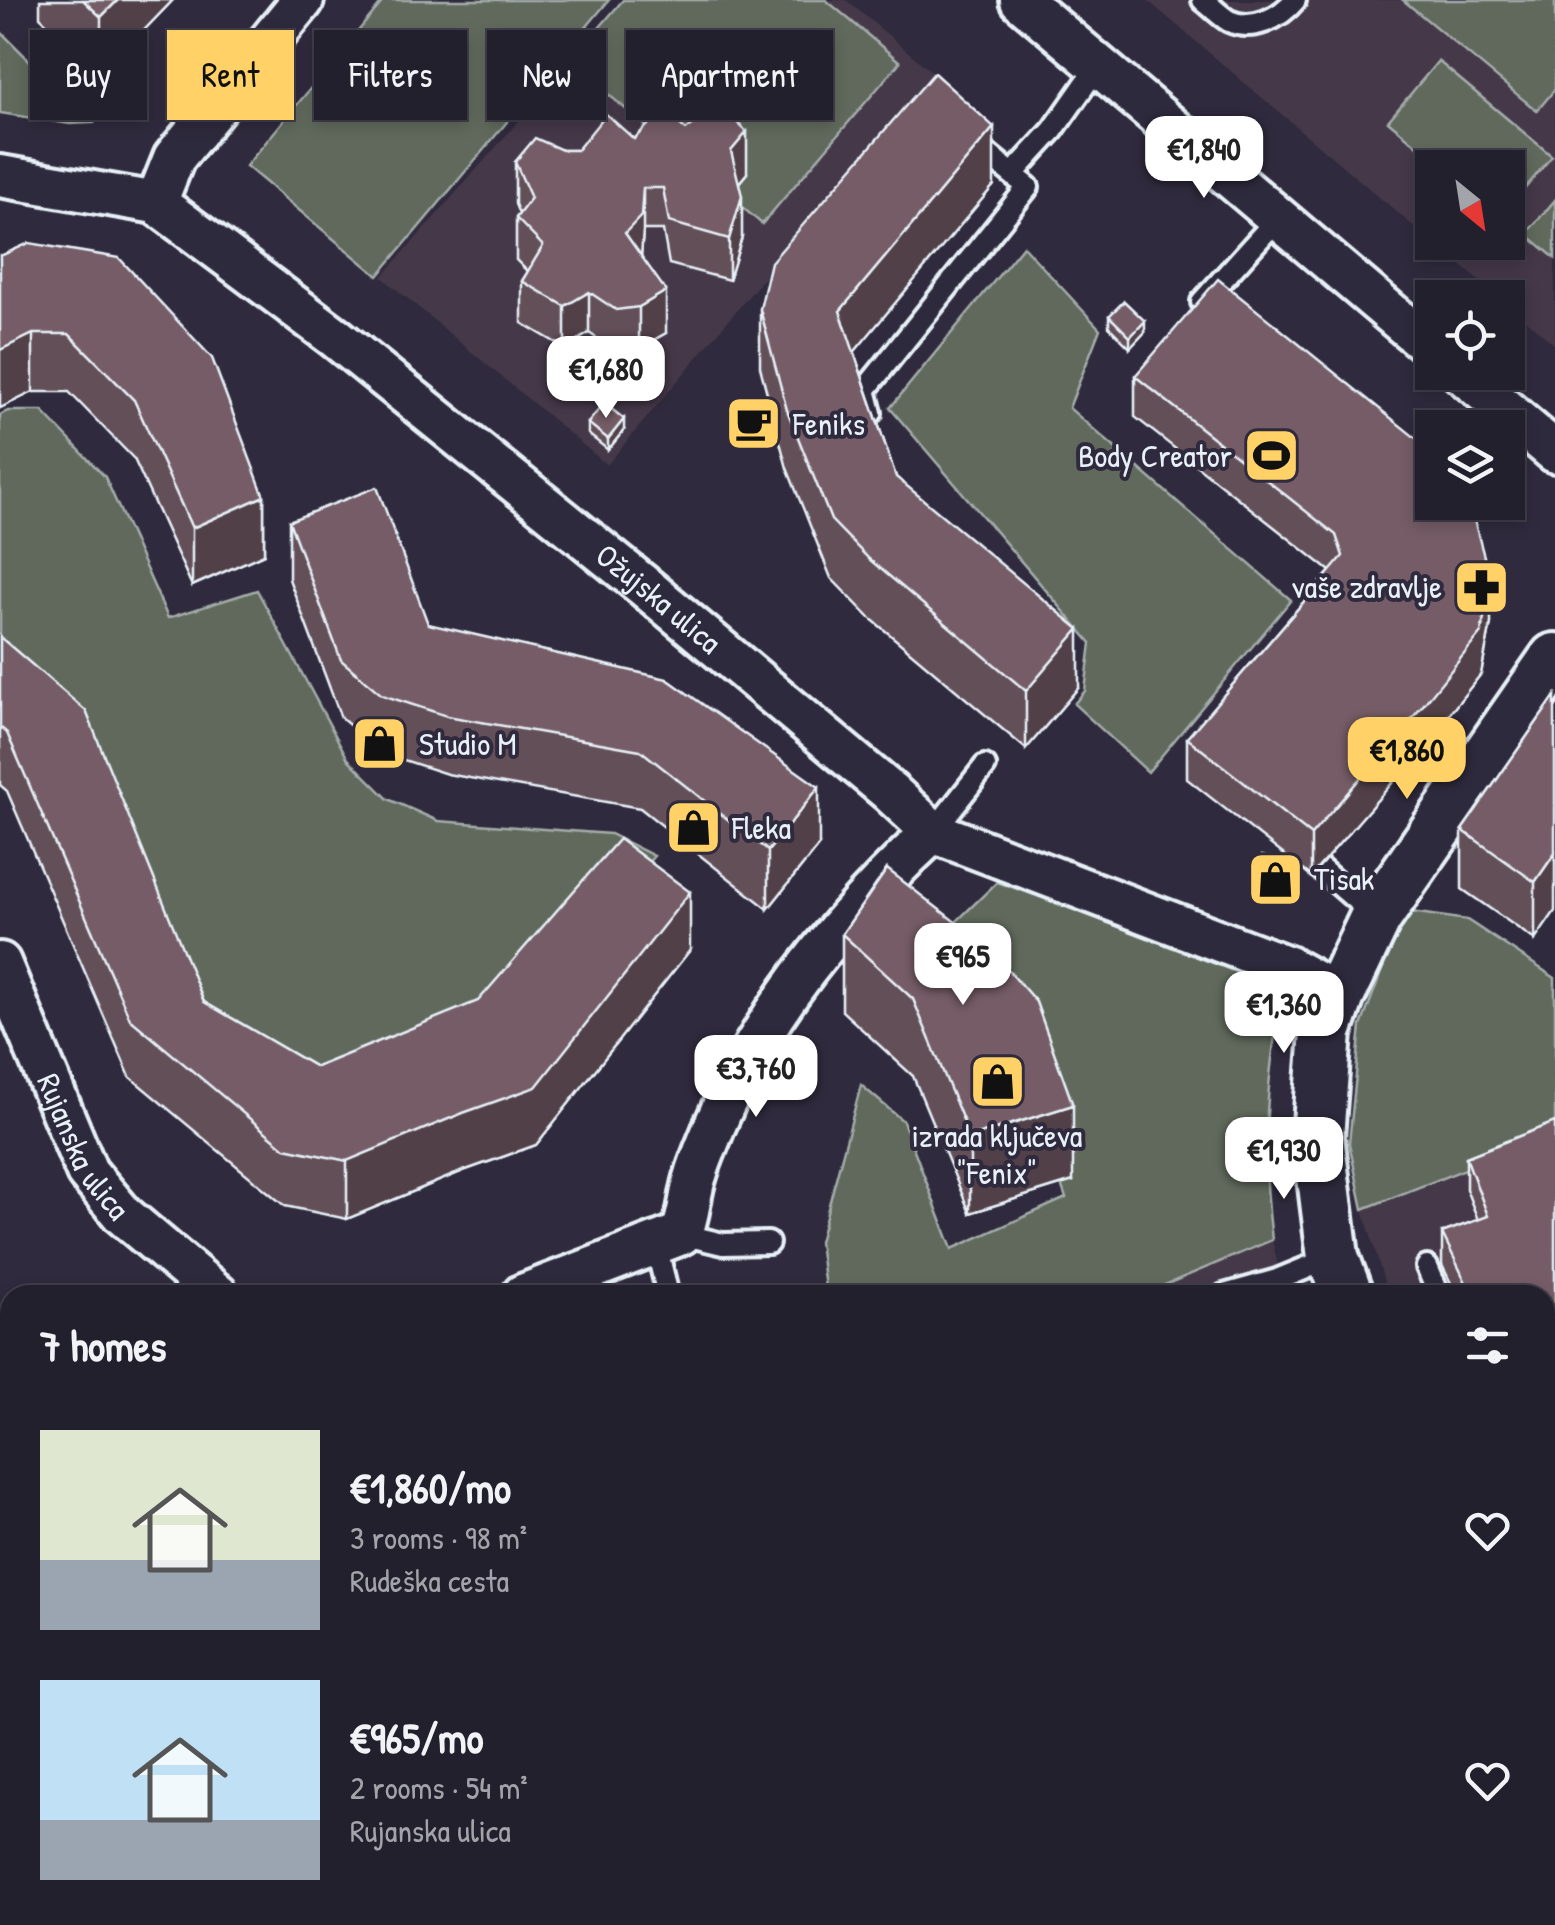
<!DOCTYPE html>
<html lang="en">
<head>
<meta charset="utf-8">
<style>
  body { margin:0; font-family:"Patrick Hand",sans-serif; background:#2b2836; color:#f1f3f6; height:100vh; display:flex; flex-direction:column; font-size:38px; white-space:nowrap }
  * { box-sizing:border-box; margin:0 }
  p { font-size:32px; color:#a3a3aa }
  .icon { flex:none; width:55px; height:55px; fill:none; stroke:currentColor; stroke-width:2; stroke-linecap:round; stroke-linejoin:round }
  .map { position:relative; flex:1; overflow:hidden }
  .sheet { position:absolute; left:0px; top:1285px; width:1555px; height:640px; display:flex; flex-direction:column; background:#23202e; border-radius:30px 30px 0 0; box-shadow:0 5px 15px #0003,0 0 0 2px #403e4a }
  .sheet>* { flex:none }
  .banner { position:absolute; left:30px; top:30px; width:1000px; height:90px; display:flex; gap:20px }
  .needle { width:65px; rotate:150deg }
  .controls { position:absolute; left:1415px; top:150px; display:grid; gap:20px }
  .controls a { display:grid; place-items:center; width:110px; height:110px; border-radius:0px; background:#23202e; box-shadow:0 5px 15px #0003,0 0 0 2px #403e4a; font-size:50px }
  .price { position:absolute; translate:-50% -85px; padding:0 22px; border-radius:20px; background:#fff; color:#222; font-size:32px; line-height:65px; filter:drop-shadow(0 2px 5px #0008) }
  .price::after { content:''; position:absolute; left:50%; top:60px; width:30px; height:22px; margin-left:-15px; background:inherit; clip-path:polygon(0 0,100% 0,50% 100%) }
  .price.selected { background:#ffd166; color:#111 }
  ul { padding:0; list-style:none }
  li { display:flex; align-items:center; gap:30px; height:250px; padding:0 40px }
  li span { display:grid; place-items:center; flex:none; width:280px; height:200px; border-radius:0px; color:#555 }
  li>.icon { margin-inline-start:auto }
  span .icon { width:120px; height:120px; fill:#fffc; stroke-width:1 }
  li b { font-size:42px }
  h2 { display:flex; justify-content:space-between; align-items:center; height:120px; padding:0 40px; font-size:42px }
  .pill { padding:0 35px; border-radius:0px; background:#23202e; box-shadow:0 5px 15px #0003,0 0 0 2px #403e4a; font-size:35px; line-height:90px }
  .pill.selected { background:#ffd166; color:#111 }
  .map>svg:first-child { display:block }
  .built { fill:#443949 }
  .green { fill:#61695c; stroke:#a4adaa; stroke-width:2.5 }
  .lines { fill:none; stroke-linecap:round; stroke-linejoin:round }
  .service-casing { stroke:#e8f1f8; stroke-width:28 }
  .minor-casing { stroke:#e8f1f8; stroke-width:48 }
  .tertiary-casing { stroke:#e8f1f8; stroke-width:58 }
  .secondary-casing { stroke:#e8f1f8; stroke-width:62 }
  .service { stroke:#2f2a3d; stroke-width:20 }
  .minor { stroke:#2f2a3d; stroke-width:40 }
  .tertiary { stroke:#2f2a3d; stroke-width:50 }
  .secondary { stroke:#2f2a3d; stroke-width:55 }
  .wall { fill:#644f58; stroke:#e8f1f8; stroke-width:2.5 }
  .shaded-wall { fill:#514047; stroke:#e8f1f8; stroke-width:2.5 }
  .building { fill:#745c66; stroke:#e8f1f8; stroke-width:2.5 }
  .labels { text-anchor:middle; stroke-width:8; stroke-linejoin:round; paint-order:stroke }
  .poi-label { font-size:32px; fill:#e8f1f8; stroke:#2f2a3d; text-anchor:start }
  .street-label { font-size:32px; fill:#e8f1f8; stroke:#2f2a3d }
</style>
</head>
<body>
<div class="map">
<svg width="1555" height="1925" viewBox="0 0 1555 1925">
  <rect width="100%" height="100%" fill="#2f2a3d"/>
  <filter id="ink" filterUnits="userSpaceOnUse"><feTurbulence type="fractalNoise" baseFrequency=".01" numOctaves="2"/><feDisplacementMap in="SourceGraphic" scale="20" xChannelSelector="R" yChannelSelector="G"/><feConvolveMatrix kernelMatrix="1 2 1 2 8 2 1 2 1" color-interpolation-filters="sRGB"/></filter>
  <g filter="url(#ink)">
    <g class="built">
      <path d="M 625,0 L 846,0 L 935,74 L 607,465 L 382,277 Z"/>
      <path d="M 1147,0 L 1555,0 L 1555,345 L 1508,305 L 1508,298 L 1499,297 L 1433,242 L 1508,242 L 1508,168 L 1432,168 L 1432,242 Z"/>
      <path d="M 1555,1134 L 1555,1525 L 1545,1521 L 1545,1295 L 1388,1295 L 1363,1209 Z"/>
      <path d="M 1272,1240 L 1285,1295 L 1141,1295 L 1210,1266 Z"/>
    </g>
    <g class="green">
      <path d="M 384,0 L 609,0 L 378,276 L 246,166 Z"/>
      <path d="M 623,0 L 826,0 L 900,62 L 762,224 L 570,62 Z"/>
      <path d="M 1403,0 L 1555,0 L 1555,89 L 1537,111 Z"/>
      <path d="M 0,31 L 86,117 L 93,123 L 70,124 L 0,113 Z"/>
      <path d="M 1438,61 L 1552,156 L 1508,209 L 1508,168 L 1443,167 L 1388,121 Z"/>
      <path d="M 1555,200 L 1555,258 L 1526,234 Z"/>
      <path d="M 1023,246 L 1100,329 L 1069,408 L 1291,600 L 1148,772 L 1074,704 L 1085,691 L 1091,643 L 890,408 Z"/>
      <path d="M 8,411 L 42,411 L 105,477 L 168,618 L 257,590 L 348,759 L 388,799 L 438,821 L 610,834 L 654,856 L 478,1059 L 316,1125 L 204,1060 L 0,695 L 0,415 Z"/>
      <path d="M 997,882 L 1276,977 L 1267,1020 L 1277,1022 C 1265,1101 1262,1160 1272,1240 L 1141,1295 L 826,1295 L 819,1242 L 861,1085 L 903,1121 L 952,1249 L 1066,1198 L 1013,1048 L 916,961 Z"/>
      <path d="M 1404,911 L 1467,920 L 1555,978 L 1555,1134 L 1363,1209 L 1349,1143 L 1361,1026 Z"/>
      <path d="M 0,1338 L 10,1376 L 10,1464 L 0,1459 Z"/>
      <path d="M 0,1638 L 10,1670 L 10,1737 L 0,1713 Z"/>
      <path d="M 0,1834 L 10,1861 L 10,1915 L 30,1915 L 33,1925 L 0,1925 Z"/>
      <path d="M 142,1915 L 193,1915 L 197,1925 L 146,1925 Z"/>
      <path d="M 551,1915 L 639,1915 L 615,1925 L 528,1925 Z"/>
      <path d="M 679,1915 L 722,1915 L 696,1925 L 655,1925 Z"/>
      <path d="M 1181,1915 L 1359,1915 L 1331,1925 L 1157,1925 Z"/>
    </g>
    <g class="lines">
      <defs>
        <g id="service">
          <path d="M 1203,0 C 1211,6 1220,16 1229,21 C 1253,32 1280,18 1295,0"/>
          <path d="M 1020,166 L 1053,130 L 1098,66"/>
          <path d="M 1202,302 L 1278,218"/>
          <path d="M 871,413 L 865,390 L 1028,187 L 973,142"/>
          <path d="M 933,832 L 985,766"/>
          <path d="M 1300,851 L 1376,917"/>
          <path d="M 681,1234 L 723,1244 L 768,1243"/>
          <path d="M 656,1245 L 668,1295"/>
          <path d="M 1427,1267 L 1439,1295"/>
          <path d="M 1224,1295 L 1277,1280 L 1333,1257"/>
          <path d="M 1545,1449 L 1555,1452"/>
          <path d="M 229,1915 L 233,1925"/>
          <path d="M 515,1925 L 538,1915"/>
        </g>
        <g id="minor">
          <path d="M 1021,0 L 1432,348"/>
          <path id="s1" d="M 0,176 L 156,203 L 335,337 L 644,586 L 889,791 L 933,832 L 1288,967 L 1339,995"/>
          <path d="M 156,203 L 174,158 L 303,0"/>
          <path d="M 1461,372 L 1555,452"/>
          <path id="s2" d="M 0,963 L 87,1172 L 123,1215 L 218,1295"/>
          <path d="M 523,1295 L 681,1234 C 690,1215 689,1195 696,1175 C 701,1158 709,1141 715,1125 C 762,1012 844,914 933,832"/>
          <path d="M 0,1474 L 10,1478"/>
        </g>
        <g id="tertiary">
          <path d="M 1347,1295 L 1333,1257 L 1318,1137 L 1326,1032 L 1339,995 L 1376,917 L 1555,659"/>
          <path d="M 0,1572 L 10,1606"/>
          <path d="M 1545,1717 L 1555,1739"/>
          <path d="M 0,1765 L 10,1792"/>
          <path d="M 60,1915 L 64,1925"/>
          <path d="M 122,1915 L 126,1925"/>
        </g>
        <g id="secondary">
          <path d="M 1545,1533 L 1555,1535"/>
          <path d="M 1545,1603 L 1555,1599"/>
          <path d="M 1545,1696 L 1555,1691"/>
          <path d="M 1545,1780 L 1555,1784"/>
          <path d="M 782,1925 L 806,1915"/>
          <path d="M 993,1925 L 1017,1915"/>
        </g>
      </defs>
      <use href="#service" class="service-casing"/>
      <use href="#minor" class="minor-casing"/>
      <use href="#tertiary" class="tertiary-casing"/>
      <use href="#secondary" class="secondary-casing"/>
      <use href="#service" class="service"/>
      <use href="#minor" class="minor"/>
      <use href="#tertiary" class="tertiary"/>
      <use href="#secondary" class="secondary"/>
    </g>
    <g class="wall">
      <path d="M 40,0 L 173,0 L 101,75 L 40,17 Z"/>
      <path d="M 686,130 L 747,173 L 739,183 L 742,237 L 729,280 L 669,264 L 663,230 L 643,230 L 641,256 L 666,333 L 639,348 L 616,351 L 589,333 L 565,348 L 522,323 L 522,281 L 528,272 L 516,260 L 516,218 L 519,214 L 515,204 L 515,162 L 562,150 L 577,150 Z"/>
      <path d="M 994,185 L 854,352 L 896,477 L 1079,687 L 1026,749 L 869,617 L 831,578 L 787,468 L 760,367 L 760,309 Z"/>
      <path d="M 0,256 L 264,496 L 264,554 L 192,586 L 134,459 L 69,392 L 33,392 L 0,408 Z"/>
      <path d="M 1109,316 L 1145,332 L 1130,348 L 1109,327 Z"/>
      <path d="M 1135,376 L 1491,623 L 1481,674 L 1420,751 L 1311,876 L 1187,779 L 1187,738 L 1330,571 L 1135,417 Z"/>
      <path d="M 588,423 L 624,430 L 608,450 L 588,434 Z"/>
      <path d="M 289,521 L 428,624 L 819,845 L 768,909 L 640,808 L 447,774 L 382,753 L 341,718 L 289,579 Z"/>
      <path d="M 0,637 L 204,1002 L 316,1067 L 690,950 L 536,1145 L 463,1171 L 347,1219 L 285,1206 L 130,1077 L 7,791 L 0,785 Z"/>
      <path d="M 1555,696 L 1535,940 L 1462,889 L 1462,830 Z"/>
      <path d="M 887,869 L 1073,1181 L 970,1213 L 913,1076 L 842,1011 L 842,934 Z"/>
      <path d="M 1257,871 L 1292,877 L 1286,892 L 1257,882 Z"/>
      <path d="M 1555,1122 L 1555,1424 L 1545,1428 L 1545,1295 L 1457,1295 L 1442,1265 L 1442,1233 L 1478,1220 L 1466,1189 L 1466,1157 Z"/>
      <path d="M 250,1915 L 487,1915 L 465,1925 L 254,1925 Z"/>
      <path d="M 1421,1915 L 1545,1915 L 1555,1925 L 1424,1925 Z"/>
    </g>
    <g class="shaded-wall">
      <path d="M 118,0 L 173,0 L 101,75 L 101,17 Z"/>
      <path d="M 994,127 L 994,185 L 840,369 L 840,311 Z"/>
      <path d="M 747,132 L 747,173 L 731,192 L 731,151 Z"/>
      <path d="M 643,188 L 643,230 L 641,257 L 625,233 Z"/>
      <path d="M 742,196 L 742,237 L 729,280 L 729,239 Z"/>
      <path d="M 666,291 L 666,333 L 639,348 L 639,307 Z"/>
      <path d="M 589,292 L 589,333 L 565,348 L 565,306 Z"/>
      <path d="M 1145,321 L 1145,332 L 1130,348 L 1130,337 Z"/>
      <path d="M 33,334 L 33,392 L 0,408 L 0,350 Z"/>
      <path d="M 624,419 L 624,430 L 608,450 L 608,439 Z"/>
      <path d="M 264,496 L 264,554 L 192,586 L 192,528 Z"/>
      <path d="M 1491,582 L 1491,623 L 1481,674 L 1420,751 L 1311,876 L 1311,835 Z"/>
      <path d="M 1079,629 L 1079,687 L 1026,749 L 1026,691 Z"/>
      <path d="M 819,787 L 819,845 L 768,909 L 768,851 Z"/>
      <path d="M 1555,853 L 1555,911 L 1535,940 L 1535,882 Z"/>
      <path d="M 1292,866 L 1292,877 L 1286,892 L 1286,881 Z"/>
      <path d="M 690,892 L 690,950 L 536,1145 L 463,1171 L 347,1219 L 347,1161 Z"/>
      <path d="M 1073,1105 L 1073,1181 L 970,1213 L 970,1137 Z"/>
      <path d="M 1555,1392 L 1555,1424 L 1545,1428 L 1545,1396 Z"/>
      <path d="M 415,1915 L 487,1915 L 465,1925 L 392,1925 Z"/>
      <path d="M 1464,1915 L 1468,1915 L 1468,1925 L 1431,1925 Z"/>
    </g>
    <g class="building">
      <path d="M 83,0 L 118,0 L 101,17 Z"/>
      <path d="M 934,73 L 994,127 L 840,311 L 896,477 L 1079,629 L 1026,691 L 869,559 L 831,520 L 787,410 L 760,309 L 771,262 Z"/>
      <path d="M 719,105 L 747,132 L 731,151 L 742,196 L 729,239 L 669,222 L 663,188 L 643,188 L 641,216 L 625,233 L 666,291 L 639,307 L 616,310 L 589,292 L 565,306 L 522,281 L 543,246 L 516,218 L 531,198 L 515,162 L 535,138 L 562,150 L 577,150 L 606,114 L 634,139 L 663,110 L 686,130 Z"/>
      <path d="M 29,243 L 119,258 L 212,358 L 264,496 L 192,528 L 134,400 L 69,334 L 33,334 L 0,350 L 0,256 Z"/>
      <path d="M 1218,279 L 1432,451 L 1432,502 L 1469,502 L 1491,582 L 1481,633 L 1420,709 L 1311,835 L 1187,738 L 1343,556 L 1336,535 L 1135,376 Z"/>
      <path d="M 1124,301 L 1145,321 L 1130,337 L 1109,316 Z"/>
      <path d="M 604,403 L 624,419 L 608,439 L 588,423 Z"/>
      <path d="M 377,487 L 428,624 L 667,679 L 819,787 L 768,851 L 640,750 L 447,716 L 382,695 L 341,660 L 289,521 Z"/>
      <path d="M 0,637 L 86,711 L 204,1002 L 316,1067 L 478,1001 L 619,839 L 690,892 L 536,1087 L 463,1113 L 347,1161 L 285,1148 L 130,1019 L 7,733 L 0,727 Z"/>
      <path d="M 1555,696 L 1555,853 L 1535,882 L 1462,830 Z"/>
      <path d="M 1262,856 L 1292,866 L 1286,881 L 1257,871 Z"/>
      <path d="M 887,869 L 989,948 L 1036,1002 L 1073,1105 L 970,1137 L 913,999 L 842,934 Z"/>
      <path d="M 1555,1122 L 1555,1392 L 1545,1396 L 1545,1295 L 1472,1295 L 1442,1233 L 1488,1216 L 1466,1157 Z"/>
      <path d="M 1545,1851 L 1555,1888 L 1555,1925 L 1471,1925 L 1468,1915 L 1545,1915 Z"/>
      <path d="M 264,1915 L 415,1915 L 392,1925 L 268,1925 Z"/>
      <path d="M 1428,1915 L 1464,1915 L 1431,1925 Z"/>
    </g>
  </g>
  <defs>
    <symbol id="cafe-square" viewBox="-11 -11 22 22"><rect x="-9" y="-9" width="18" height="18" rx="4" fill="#ffd166" stroke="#2f2a3d"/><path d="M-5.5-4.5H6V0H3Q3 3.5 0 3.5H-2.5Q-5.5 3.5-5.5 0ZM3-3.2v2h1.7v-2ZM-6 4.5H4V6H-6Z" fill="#111"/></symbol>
    <symbol id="stadium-square" viewBox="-11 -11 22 22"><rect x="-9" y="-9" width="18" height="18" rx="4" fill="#ffd166" stroke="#2f2a3d"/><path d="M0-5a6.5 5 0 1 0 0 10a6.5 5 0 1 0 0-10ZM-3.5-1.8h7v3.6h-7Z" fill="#111"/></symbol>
    <symbol id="pharmacy-square" viewBox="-11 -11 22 22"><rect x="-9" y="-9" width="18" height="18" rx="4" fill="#ffd166" stroke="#2f2a3d"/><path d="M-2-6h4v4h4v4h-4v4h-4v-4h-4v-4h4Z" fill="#111"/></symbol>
    <symbol id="shop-square" viewBox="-11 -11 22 22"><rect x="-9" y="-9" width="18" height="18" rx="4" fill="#ffd166" stroke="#2f2a3d"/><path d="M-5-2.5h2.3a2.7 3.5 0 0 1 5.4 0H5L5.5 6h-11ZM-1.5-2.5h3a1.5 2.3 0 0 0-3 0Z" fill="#111"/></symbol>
  </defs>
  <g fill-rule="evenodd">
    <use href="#cafe-square" x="722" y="392" width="63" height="63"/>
    <use href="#stadium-square" x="1240" y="424" width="63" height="63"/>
    <use href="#pharmacy-square" x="1450" y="556" width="63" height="63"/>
    <use href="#shop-square" x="348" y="712" width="63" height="63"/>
    <use href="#shop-square" x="662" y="796" width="63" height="63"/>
    <use href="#shop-square" x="1244" y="848" width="63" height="63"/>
    <use href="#shop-square" x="966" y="1050" width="63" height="63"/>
  </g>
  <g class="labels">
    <g class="poi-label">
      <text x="793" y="435">Feniks</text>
      <text x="1232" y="467" text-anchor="end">Body Creator</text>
      <text x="1442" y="598" text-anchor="end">vaše zdravlje</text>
      <text x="419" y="755">Studio M</text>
      <text x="732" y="839">Fleka</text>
      <text x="1314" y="890">Tisak</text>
      <text x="997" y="1147" text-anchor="middle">izrada ključeva<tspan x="997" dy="37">"Fenix"</tspan></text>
    </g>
    <g class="street-label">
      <text dy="11" stroke="none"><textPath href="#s1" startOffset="798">Ožujska ulica</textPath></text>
      <text dy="11" stroke="none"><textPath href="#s2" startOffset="202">Rujanska ulica</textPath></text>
    </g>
  </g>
</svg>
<div class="controls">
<a><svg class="needle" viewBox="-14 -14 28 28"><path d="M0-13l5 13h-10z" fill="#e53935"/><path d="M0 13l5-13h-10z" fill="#a3a3aa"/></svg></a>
<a><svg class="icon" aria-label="locate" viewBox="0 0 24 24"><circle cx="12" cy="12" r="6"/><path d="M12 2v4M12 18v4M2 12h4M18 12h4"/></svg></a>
<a><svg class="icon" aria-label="layers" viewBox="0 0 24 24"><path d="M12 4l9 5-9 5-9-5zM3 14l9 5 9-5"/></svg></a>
</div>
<b class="price" style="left:1204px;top:201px">€1,840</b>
<b class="price" style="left:606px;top:421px">€1,680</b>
<b class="price selected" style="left:1407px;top:802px">€1,860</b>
<b class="price" style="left:963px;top:1008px">€965</b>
<b class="price" style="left:1284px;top:1056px">€1,360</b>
<b class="price" style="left:756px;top:1120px">€3,760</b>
<b class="price" style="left:1284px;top:1202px">€1,930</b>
<div class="banner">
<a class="pill">Buy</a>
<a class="pill selected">Rent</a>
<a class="pill">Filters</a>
<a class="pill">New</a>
<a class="pill">Apartment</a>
</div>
<section class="sheet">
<h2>7 homes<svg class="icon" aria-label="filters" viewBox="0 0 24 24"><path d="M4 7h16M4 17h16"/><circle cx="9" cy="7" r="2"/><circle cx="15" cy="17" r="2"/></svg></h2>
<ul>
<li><span style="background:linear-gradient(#dfe7d0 65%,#9aa5b1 0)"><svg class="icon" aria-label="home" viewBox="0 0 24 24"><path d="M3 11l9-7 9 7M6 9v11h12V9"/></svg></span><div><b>€1,860/mo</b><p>3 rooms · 98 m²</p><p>Rudeška cesta</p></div><svg class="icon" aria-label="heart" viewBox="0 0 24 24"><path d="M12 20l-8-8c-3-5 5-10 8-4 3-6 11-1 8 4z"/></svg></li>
<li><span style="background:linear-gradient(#bfe0f5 70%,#9aa5b1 0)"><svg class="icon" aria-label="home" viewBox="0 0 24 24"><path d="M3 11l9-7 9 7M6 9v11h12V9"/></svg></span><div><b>€965/mo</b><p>2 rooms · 54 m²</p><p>Rujanska ulica</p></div><svg class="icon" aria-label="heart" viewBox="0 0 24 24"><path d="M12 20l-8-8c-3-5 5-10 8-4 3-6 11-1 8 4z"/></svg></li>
</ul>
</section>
</div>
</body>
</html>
